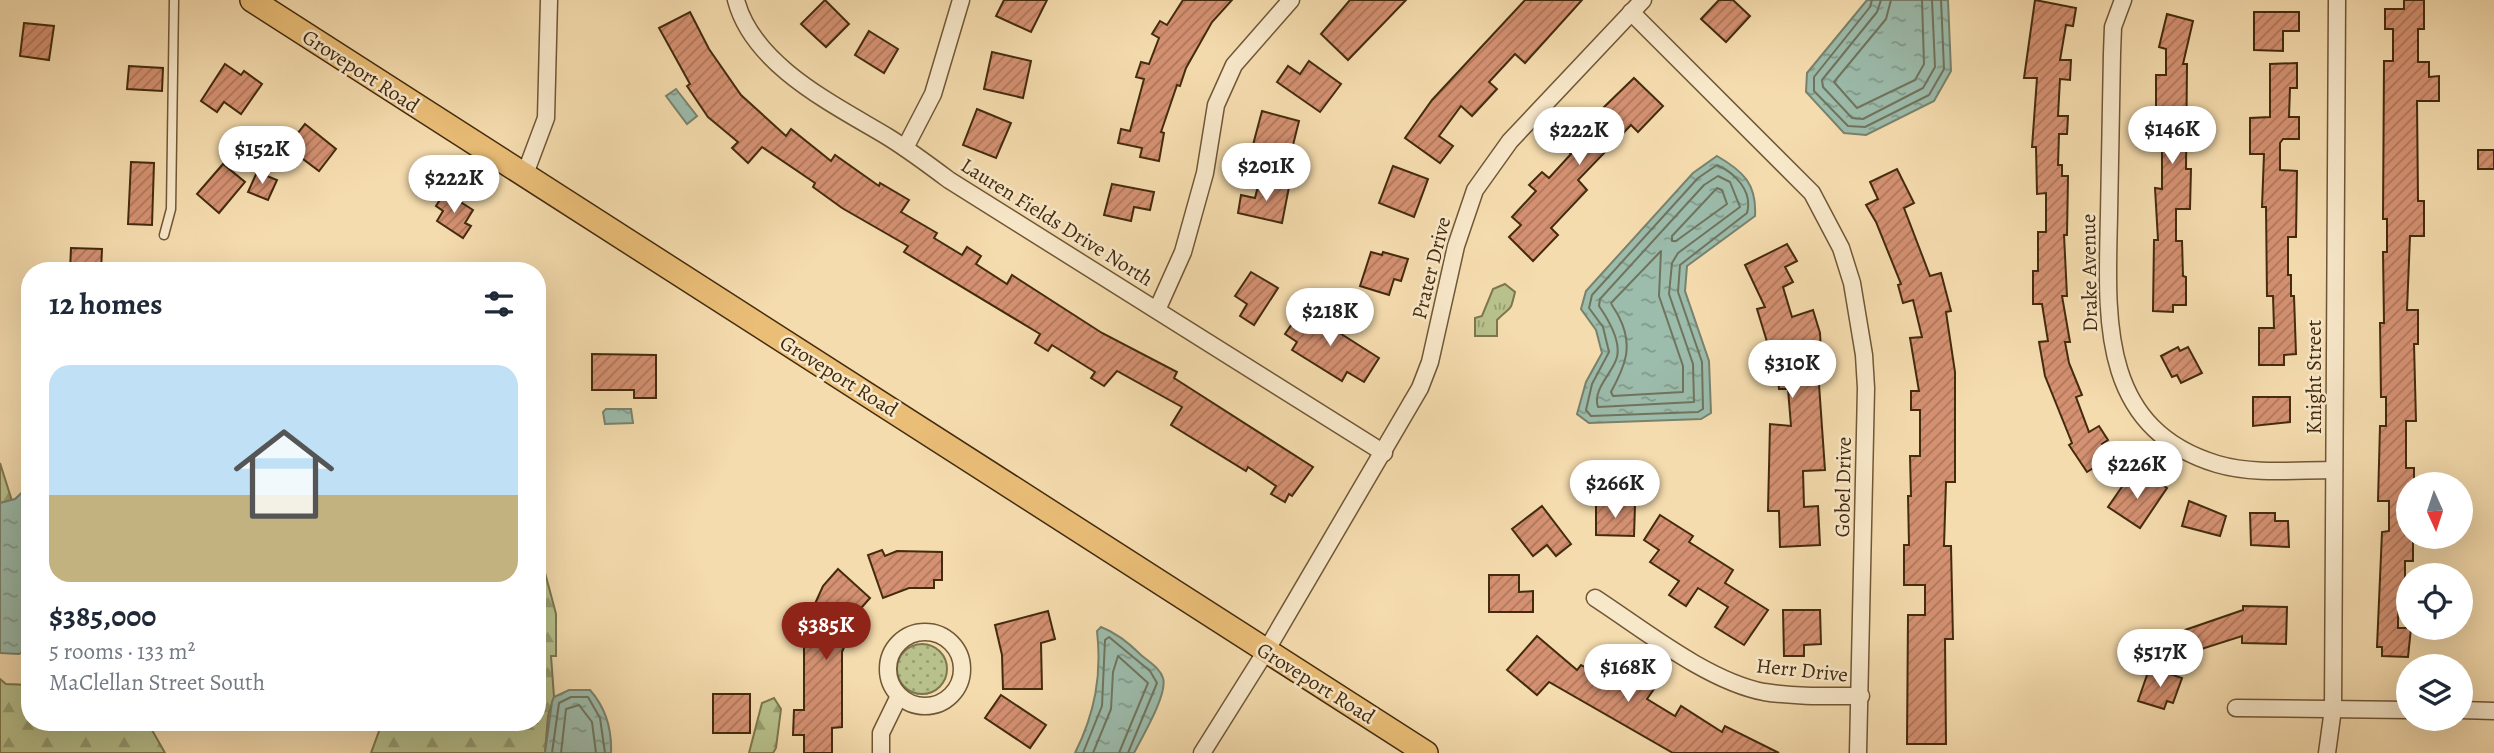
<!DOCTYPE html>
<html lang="en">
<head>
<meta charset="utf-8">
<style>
  body { margin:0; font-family:Alegreya,serif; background:#f6f6f7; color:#1f2937; height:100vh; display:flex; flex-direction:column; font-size:26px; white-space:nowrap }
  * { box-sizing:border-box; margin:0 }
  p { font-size:23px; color:#747a83 }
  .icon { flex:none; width:38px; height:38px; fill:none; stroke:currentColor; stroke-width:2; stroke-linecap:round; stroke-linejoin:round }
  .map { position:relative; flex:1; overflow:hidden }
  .panel { position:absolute; left:21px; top:262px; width:525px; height:469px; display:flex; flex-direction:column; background:#fff; border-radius:28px; box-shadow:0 7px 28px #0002 }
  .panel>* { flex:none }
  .needle { width:46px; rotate:177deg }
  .buttons { position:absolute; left:2396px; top:472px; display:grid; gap:14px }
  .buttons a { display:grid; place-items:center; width:77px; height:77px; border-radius:50%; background:#fff; box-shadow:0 7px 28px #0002; font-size:35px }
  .price { position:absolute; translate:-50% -60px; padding:0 16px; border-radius:24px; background:#fff; color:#222; font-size:23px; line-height:46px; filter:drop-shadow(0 2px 4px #0008) }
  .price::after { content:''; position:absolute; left:50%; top:42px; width:21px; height:16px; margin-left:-10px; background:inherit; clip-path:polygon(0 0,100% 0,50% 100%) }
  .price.selected { background:#8f2418; color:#fff }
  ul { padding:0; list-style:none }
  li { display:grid; align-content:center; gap:14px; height:371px; padding:0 28px }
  li span { display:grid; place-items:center; height:217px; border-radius:21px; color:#555 }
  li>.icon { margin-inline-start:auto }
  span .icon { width:126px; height:126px; fill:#fffc; stroke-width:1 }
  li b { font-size:30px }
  h2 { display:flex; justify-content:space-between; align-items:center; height:84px; padding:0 28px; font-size:30px }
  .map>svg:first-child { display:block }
  .grass { fill:url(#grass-dots); stroke:#7e764d; stroke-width:2 }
  .forest { fill:url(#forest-firs); stroke:#7e764d; stroke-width:2 }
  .park { fill:url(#park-tufts); stroke:#7e764d; stroke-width:2 }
  .water { fill:url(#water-ripples); stroke:#78826d; stroke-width:2 }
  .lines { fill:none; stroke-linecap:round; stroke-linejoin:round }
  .shore { stroke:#70745d; stroke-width:2 }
  .building { fill:url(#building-hatch); stroke:#432b0e; stroke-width:2 }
  .service-casing { stroke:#705736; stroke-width:11 }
  .minor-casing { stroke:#705736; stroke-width:19 }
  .primary-casing { stroke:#432b0e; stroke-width:26 }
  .service { stroke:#f8e8ca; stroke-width:8 }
  .minor { stroke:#f8e8ca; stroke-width:16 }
  .primary { stroke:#eabe77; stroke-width:23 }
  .labels { text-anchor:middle; stroke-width:5; stroke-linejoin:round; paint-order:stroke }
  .street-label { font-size:21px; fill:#432b0e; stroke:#f8e8ca }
</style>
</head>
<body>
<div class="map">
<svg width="2494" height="753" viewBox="0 0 2494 753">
  <defs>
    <pattern id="grass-dots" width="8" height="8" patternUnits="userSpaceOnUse" patternTransform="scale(1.75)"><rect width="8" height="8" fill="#b8c18c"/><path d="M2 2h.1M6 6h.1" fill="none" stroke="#979d71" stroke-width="1.8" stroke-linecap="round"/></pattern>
    <pattern id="forest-firs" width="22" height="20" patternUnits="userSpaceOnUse" patternTransform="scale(1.75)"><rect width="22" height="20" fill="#b8c18c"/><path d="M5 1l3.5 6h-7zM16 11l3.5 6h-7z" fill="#979d71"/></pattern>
    <pattern id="park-tufts" width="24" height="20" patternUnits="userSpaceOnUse" patternTransform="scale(1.75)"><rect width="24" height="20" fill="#b8c18c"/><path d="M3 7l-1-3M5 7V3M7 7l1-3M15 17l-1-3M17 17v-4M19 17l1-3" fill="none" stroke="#979d71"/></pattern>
    <pattern id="water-ripples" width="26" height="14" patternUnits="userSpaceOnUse" patternTransform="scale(1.75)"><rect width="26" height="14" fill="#9cbcac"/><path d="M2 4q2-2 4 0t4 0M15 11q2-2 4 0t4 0" fill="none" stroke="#81998a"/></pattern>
    <pattern id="building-hatch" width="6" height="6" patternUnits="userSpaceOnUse" patternTransform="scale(1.75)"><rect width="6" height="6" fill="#d59172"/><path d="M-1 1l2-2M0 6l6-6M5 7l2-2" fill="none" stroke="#ae775c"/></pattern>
  </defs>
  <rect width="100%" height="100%" fill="#f5dcae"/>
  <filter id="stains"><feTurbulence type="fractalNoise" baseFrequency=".00286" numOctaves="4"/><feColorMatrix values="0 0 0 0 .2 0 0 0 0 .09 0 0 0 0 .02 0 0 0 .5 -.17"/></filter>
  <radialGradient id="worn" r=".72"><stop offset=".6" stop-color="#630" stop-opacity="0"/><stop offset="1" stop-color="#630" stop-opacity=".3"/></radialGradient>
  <circle class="grass" cx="922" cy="669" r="25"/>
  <g class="forest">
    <path d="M 0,463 L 12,501 L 0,503 Z"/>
    <path d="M 537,569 L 544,569 L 556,614 L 556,656 L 551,656 L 554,697 L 548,716 L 545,753 L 371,753 L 382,723 L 537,723 Z"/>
    <path d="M 0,679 L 6,684 L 30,685 L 30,723 L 148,723 L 165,753 L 0,753 Z"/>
    <path d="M 774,698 L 781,709 L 776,748 L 773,753 L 749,753 L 762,703 Z"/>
  </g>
  <path class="park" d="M 1505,284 L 1515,292 C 1510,313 1512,305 1497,320 L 1497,336 L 1475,336 L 1475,318 L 1482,316 L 1493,289 Z"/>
  <g class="water">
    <path d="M 1867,0 L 1948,0 L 1951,71 L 1934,101 L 1866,135 L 1844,133 L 1806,92 L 1807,73 Z"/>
    <path d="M 676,89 L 697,116 L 687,124 L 666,96 Z"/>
    <path d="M 1717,156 C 1743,171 1757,184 1755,216 L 1687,266 L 1685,291 L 1709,361 L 1711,413 L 1701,419 L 1589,423 L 1577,414 L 1586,382 L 1602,353 L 1596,330 L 1581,309 L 1586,291 L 1693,173 Z"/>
    <path d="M 606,409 L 631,409 L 633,423 L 605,424 L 603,412 Z"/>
    <path d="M 30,485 L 30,647 L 19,654 L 0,653 L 0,503 L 15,499 Z"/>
    <path d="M 1101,627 C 1117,633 1129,643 1141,655 C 1149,662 1160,668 1163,678 C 1168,694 1142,737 1134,753 L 1075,753 C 1095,713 1102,675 1097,631 Z"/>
    <path d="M 569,690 L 590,690 C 605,707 612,729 611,753 L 545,753 L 552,702 L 554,697 Z"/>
  </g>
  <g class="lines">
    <g class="shore">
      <path d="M 1872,0 L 1870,7 L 1814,77 L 1814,91 L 1848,126 L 1865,127 L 1929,95 L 1944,69 L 1941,0"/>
      <path d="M 1881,0 L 1877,12 L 1822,80 L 1823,87 L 1852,118 L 1863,119 L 1923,88 L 1935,67 L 1932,0"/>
      <path d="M 1891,0 L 1886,19 L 1834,82 L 1857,108 L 1915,80 L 1924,64 L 1922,0"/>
      <path d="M 1717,165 C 1735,173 1753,191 1747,213 L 1680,265 L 1678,292 L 1702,362 L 1703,409 L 1698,412 L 1591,416 L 1586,410 L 1592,384 L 1609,352 L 1603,327 L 1589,308 L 1592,295 L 1698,178 Z"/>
      <path d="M 1718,176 L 1730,182 L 1740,207 L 1678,253 L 1672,263 L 1669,294 L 1693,364 L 1694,402 L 1598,407 C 1592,389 1613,373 1617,357 C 1621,340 1608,319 1599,306 L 1600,299 L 1704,185 Z"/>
      <path d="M 1717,188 L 1722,190 L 1727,204 L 1676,241 L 1672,241 L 1672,236 Z"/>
      <path d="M 1661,251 L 1659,296 L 1683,366 L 1683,392 L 1613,396 L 1611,392 C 1625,366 1634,346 1619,317 C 1617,312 1613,308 1611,303 Z"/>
      <path d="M 552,753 L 559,703 L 571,697 L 588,697 L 600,718 L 605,753"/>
      <path d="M 561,753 L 566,709 L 579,705 L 592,722 L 596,753"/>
      <path d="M 1083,753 L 1102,706 L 1105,640 L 1109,637 L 1150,671 L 1157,683 L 1128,753"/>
      <path d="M 1093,753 L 1111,709 L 1113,672 L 1118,656 L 1148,683 L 1119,753"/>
    </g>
  </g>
  <g class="building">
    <path d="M 825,0 L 849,24 L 826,47 L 801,24 Z"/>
    <path d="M 1004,0 L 1047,0 L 1031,32 L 996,16 Z"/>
    <path d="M 1183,0 L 1232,0 L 1212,22 L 1186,68 L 1180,86 L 1177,85 L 1161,132 L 1164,133 L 1159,161 L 1140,157 L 1142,148 L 1118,143 L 1121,129 L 1130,131 L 1144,79 L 1136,77 L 1141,62 L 1149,64 L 1159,38 L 1152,34 L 1160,21 L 1167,25 Z"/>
    <path d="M 1350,0 L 1406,0 L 1348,60 L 1321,34 Z"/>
    <path d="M 1525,0 L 1582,0 L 1525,63 L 1515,54 L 1489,82 L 1497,89 L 1472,116 L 1461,106 L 1439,136 L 1453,146 L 1440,163 L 1405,138 L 1432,100 Z"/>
    <path d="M 1719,0 L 1733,0 L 1750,16 L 1726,42 L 1701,19 Z"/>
    <path d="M 2035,0 L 2076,8 L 2073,26 L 2066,25 L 2060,60 L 2071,60 L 2070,80 L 2060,79 L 2058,116 L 2068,116 L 2067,134 L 2059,134 L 2058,165 L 2062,165 L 2062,176 L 2068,176 L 2067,235 L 2064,235 L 2067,296 L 2062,296 L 2070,342 L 2065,342 L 2069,363 L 2082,395 L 2076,397 L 2089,432 L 2099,426 L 2108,440 L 2102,444 L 2111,457 L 2087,472 L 2069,445 L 2072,443 L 2045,376 L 2039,342 L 2048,341 L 2042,304 L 2033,304 L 2033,271 L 2038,271 L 2038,232 L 2046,232 L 2046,193 L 2037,194 L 2036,147 L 2032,147 L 2037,78 L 2024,78 Z"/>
    <path d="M 2404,0 L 2424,0 L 2424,29 L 2418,29 L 2418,62 L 2429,62 L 2429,77 L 2439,76 L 2439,101 L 2417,101 L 2418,201 L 2424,201 L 2424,236 L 2410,236 L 2407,310 L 2418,310 L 2418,344 L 2414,344 L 2416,421 L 2406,421 L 2406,468 L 2414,468 L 2414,485 L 2408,485 L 2408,537 L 2413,537 L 2413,561 L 2405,561 L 2405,591 L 2399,591 L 2398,621 L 2398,628 L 2411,628 L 2408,657 L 2382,656 L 2382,647 L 2377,647 L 2382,532 L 2389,531 L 2389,501 L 2378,501 L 2380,426 L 2386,426 L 2386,397 L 2381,397 L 2380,323 L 2384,323 L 2383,252 L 2387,252 L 2387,219 L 2383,219 L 2384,61 L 2393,61 L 2393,29 L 2385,29 L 2385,9 L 2404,9 Z"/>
    <path d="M 690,12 L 709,49 L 741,95 L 786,136 L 791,129 L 831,161 L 835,155 L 879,186 L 880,183 L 909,200 L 901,212 L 937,233 L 934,238 L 962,255 L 967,247 L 981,256 L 976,264 L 1007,284 L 1012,275 L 1102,333 L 1177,372 L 1174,378 L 1313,467 L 1292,496 L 1289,494 L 1285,502 L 1271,494 L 1276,486 L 1248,467 L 1246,471 L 1171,425 L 1182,407 L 1117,371 L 1104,386 L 1091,378 L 1095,372 L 1052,345 L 1048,351 L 1035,343 L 1040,334 L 904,252 L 908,246 L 842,208 L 813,187 L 815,183 L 762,147 L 748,163 L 732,148 L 738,142 L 708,117 L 687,86 L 690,84 L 659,28 Z"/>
    <path d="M 2254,12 L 2299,12 L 2299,31 L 2283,31 L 2283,51 L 2254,50 Z"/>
    <path d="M 2167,14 L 2193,21 L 2183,64 L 2187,64 L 2186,169 L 2191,169 L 2190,209 L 2176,209 L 2176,241 L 2182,241 L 2183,276 L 2186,277 L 2186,305 L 2173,305 L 2173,312 L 2153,311 L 2154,240 L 2158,240 L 2155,188 L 2162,189 L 2162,136 L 2156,136 L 2156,75 L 2166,75 L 2166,49 L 2159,47 Z"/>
    <path d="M 24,23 L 54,26 L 49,60 L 20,56 Z"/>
    <path d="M 869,31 L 898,49 L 884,73 L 855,55 Z"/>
    <path d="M 992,52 L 1031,61 L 1023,98 L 984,89 Z"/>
    <path d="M 1309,61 L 1341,84 L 1320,112 L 1277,82 L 1288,66 L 1300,74 Z"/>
    <path d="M 2297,63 L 2297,88 L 2290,88 L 2289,117 L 2299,117 L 2299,139 L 2283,139 L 2280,143 L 2280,170 L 2297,171 L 2296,237 L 2288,237 L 2288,275 L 2291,275 L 2291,296 L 2294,296 L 2296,354 L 2284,355 L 2284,365 L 2259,365 L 2259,328 L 2274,328 L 2273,296 L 2267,296 L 2266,207 L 2262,207 L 2264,154 L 2250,154 L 2250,118 L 2270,117 L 2270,64 Z"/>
    <path d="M 225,64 L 241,75 L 244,71 L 262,84 L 241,114 L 224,102 L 217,112 L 201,101 Z"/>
    <path d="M 129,66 L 163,68 L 162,91 L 127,89 Z"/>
    <path d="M 1634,78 L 1663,106 L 1638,132 L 1631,125 L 1578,180 L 1587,190 L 1551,228 L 1558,235 L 1533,261 L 1509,237 L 1521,225 L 1512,217 L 1536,191 L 1529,185 L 1542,172 L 1549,178 L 1571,154 L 1566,149 L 1574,140 L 1572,138 Z"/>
    <path d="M 977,109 L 1011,123 L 996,158 L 963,145 Z"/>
    <path d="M 1262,111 L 1299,121 L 1290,157 L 1274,153 L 1271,162 L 1250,156 Z"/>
    <path d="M 305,124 L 336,149 L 319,171 L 287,147 Z"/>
    <rect x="2478" y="150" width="16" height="19"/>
    <path d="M 131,162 L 154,163 L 152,225 L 128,224 Z"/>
    <path d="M 223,164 L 245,182 L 219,213 L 197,194 Z"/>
    <path d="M 1393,166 L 1428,179 L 1414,217 L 1379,203 Z"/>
    <path d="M 1897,169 L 1914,203 L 1904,208 L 1930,276 L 1941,273 L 1951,311 L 1946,312 L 1955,372 L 1955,482 L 1946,482 L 1944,546 L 1951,546 L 1953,639 L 1945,639 L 1946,744 L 1907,744 L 1908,615 L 1925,615 L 1925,585 L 1904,585 L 1904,545 L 1909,545 L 1908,496 L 1911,496 L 1910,456 L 1920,456 L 1920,410 L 1911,410 L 1911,391 L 1919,391 L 1910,338 L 1922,337 L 1913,300 L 1903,303 L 1898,285 L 1901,284 L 1876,222 L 1866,205 L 1878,199 L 1870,182 Z"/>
    <path d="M 257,172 L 277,180 L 268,200 L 248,192 Z"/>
    <path d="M 1259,182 L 1289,187 L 1282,223 L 1238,213 L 1241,195 L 1255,198 Z"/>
    <path d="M 1112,184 L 1154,192 L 1150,210 L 1134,207 L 1131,221 L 1104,215 Z"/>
    <path d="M 445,192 L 473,210 L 465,223 L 471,226 L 463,238 L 437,221 L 443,211 L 436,206 Z"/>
    <path d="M 1787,244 L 1797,261 L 1785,267 L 1793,282 L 1783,287 L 1792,317 L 1813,310 L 1820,333 L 1822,370 L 1818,370 L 1825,470 L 1803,471 L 1804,507 L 1818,506 L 1820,545 L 1780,547 L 1779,511 L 1768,511 L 1770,424 L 1791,426 L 1788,389 L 1779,389 L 1775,342 L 1768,345 L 1757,309 L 1765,307 L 1745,265 Z"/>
    <path d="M 71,248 L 102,249 L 101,271 L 70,271 Z"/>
    <path d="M 1371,252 L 1382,255 L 1383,252 L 1408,259 L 1401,281 L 1394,279 L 1389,295 L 1360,286 Z"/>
    <path d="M 1251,272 L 1278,288 L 1254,325 L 1240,316 L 1247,304 L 1235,296 Z"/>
    <path d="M 1302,309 L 1379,358 L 1364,382 L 1347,372 L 1342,381 L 1292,350 L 1297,342 L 1285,334 Z"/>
    <path d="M 2178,347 L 2180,351 L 2188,347 L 2202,373 L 2181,383 L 2177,375 L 2172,377 L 2161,356 Z"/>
    <path d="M 592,354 L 656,355 L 656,398 L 634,398 L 634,390 L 592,390 Z"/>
    <path d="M 2253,397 L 2290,397 L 2290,422 L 2253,426 Z"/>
    <path d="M 2150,477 L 2167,488 L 2140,528 L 2108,507 L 2126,481 L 2142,489 Z"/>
    <path d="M 2189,501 L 2226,516 L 2220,536 L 2182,526 Z"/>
    <path d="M 1596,505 L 1635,505 L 1634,536 L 1596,535 Z"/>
    <path d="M 1542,506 L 1571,544 L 1556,556 L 1547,545 L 1533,556 L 1512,529 Z"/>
    <path d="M 2250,513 L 2275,513 L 2275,521 L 2288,521 L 2289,547 L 2251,545 Z"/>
    <path d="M 1660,515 L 1693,536 L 1689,542 L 1733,570 L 1725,583 L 1768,610 L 1744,645 L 1715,627 L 1728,607 L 1698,588 L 1686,606 L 1669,595 L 1679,581 L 1650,562 L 1659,550 L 1644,540 Z"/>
    <path d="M 882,550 L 885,556 L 897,551 L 942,552 L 942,580 L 934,580 L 934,588 L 909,588 L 883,598 L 868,555 Z"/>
    <path d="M 838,569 L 870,598 L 845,626 L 852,629 L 842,652 L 842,727 L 832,728 L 832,753 L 804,753 L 804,735 L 793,735 L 794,710 L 804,710 L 804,644 L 798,641 L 823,586 Z"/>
    <path d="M 1489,575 L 1519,575 L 1519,592 L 1533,591 L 1533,612 L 1489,612 Z"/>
    <path d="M 2243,606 L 2287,607 L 2286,644 L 2242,643 L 2242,636 L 2192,652 L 2185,630 L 2243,610 Z"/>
    <path d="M 1783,610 L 1820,610 L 1821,644 L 1804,645 L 1804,656 L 1784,656 Z"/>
    <path d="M 1048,611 L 1055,639 L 1041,643 L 1042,689 L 1003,689 L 1002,655 L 995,625 Z"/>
    <path d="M 1537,636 L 1577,670 L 1581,665 L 1588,669 L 1592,663 L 1630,687 L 1636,677 L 1654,689 L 1647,699 L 1675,716 L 1681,706 L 1722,732 L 1725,726 L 1779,753 L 1673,753 L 1549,682 L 1537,695 L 1507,670 Z"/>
    <path d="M 2161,671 L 2182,678 L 2173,703 L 2167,701 L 2164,709 L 2138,701 L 2148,672 L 2159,676 Z"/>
    <rect x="713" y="694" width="37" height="39"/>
    <path d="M 1001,695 L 1046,725 L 1030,748 L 985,718 Z"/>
  </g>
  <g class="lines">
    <defs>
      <path id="service" d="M 164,235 L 171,209 L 174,0"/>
      <g id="minor">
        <path d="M 736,0 C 753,66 835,105 888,137 C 909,150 929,165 949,180 L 1384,453"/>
        <path d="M 2123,0 L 2113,27 L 2112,53 C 2111,107 2110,160 2109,214 C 2107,314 2097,428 2217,464 C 2254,475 2296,470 2334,470"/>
        <path d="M 1631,12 L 1812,193 L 1841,248 L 1852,283 L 1864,355 L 1866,388 L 1858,753"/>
        <path d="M 905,148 L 933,94 L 961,0"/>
        <path d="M 525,174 L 546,118 L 549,0"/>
        <path d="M 1157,310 L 1183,252 L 1205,173 L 1216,105 L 1234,65 L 1291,0"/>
        <path d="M 1595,598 C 1643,629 1707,681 1764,692 C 1796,697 1829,696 1861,696"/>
        <circle cx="925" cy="669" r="37"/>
        <path d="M 2236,708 L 2408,710"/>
        <path d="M 2460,710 L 2494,711"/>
        <path d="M 881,753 L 881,733 L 899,696"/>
        <path d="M 1202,753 L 1266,651 L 1420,388 L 1430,362 L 1456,246 L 1475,190 L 1510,141 L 1643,0"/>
        <path d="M 2327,753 L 2333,709 L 2337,0"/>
      </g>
      <path id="primary" d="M 252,0 L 1426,753"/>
    </defs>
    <use href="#service" class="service-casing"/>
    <use href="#minor" class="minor-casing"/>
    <use href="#primary" class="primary-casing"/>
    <use href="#service" class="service"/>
    <use href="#minor" class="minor"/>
    <use href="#primary" class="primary"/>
  </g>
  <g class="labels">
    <g class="street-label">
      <text transform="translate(361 71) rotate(33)" y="7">Groveport Road</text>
      <text transform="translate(1057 222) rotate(32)" y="7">Lauren Fields Drive North</text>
      <text transform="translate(1431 268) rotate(-76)" y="7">Prater Drive</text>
      <text transform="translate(2089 273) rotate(-91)" y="7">Drake Avenue</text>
      <text transform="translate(839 376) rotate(32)" y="7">Groveport Road</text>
      <text transform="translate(2314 377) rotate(-90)" y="7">Knight Street</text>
      <text transform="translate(1843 487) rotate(-89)" y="7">Gobel Drive</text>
      <text transform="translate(1802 670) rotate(6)" y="7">Herr Drive</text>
      <text transform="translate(1316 683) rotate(32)" y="7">Groveport Road</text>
    </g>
  </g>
  <rect width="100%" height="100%" filter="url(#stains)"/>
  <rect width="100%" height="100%" fill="url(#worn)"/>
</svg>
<div class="buttons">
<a><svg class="needle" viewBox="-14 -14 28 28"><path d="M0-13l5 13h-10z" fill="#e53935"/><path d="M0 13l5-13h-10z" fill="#747a83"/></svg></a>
<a><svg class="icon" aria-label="locate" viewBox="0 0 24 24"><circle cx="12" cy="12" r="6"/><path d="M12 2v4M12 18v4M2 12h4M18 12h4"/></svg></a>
<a><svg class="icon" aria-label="layers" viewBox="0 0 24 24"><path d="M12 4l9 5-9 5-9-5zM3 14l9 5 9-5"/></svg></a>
</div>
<b class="price" style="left:2172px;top:166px">$146K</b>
<b class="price" style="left:1579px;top:167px">$222K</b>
<b class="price" style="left:262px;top:186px">$152K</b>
<b class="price" style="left:1266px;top:203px">$201K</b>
<b class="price" style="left:454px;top:215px">$222K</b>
<b class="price" style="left:1330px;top:348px">$218K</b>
<b class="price" style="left:1792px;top:400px">$310K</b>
<b class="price" style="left:2137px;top:501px">$226K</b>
<b class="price" style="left:1615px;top:520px">$266K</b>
<b class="price selected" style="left:826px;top:662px">$385K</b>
<b class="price" style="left:2160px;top:689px">$517K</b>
<b class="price" style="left:1628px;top:704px">$168K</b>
<section class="panel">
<h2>12 homes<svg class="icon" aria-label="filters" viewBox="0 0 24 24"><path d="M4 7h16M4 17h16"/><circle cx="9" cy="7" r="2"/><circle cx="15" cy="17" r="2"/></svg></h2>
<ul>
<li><span style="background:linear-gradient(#bfe0f5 60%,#c2b280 0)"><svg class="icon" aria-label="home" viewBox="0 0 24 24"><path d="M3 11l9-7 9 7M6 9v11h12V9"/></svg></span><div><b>$385,000</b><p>5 rooms · 133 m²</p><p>MaClellan Street South</p></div></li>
</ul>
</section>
</div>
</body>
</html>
